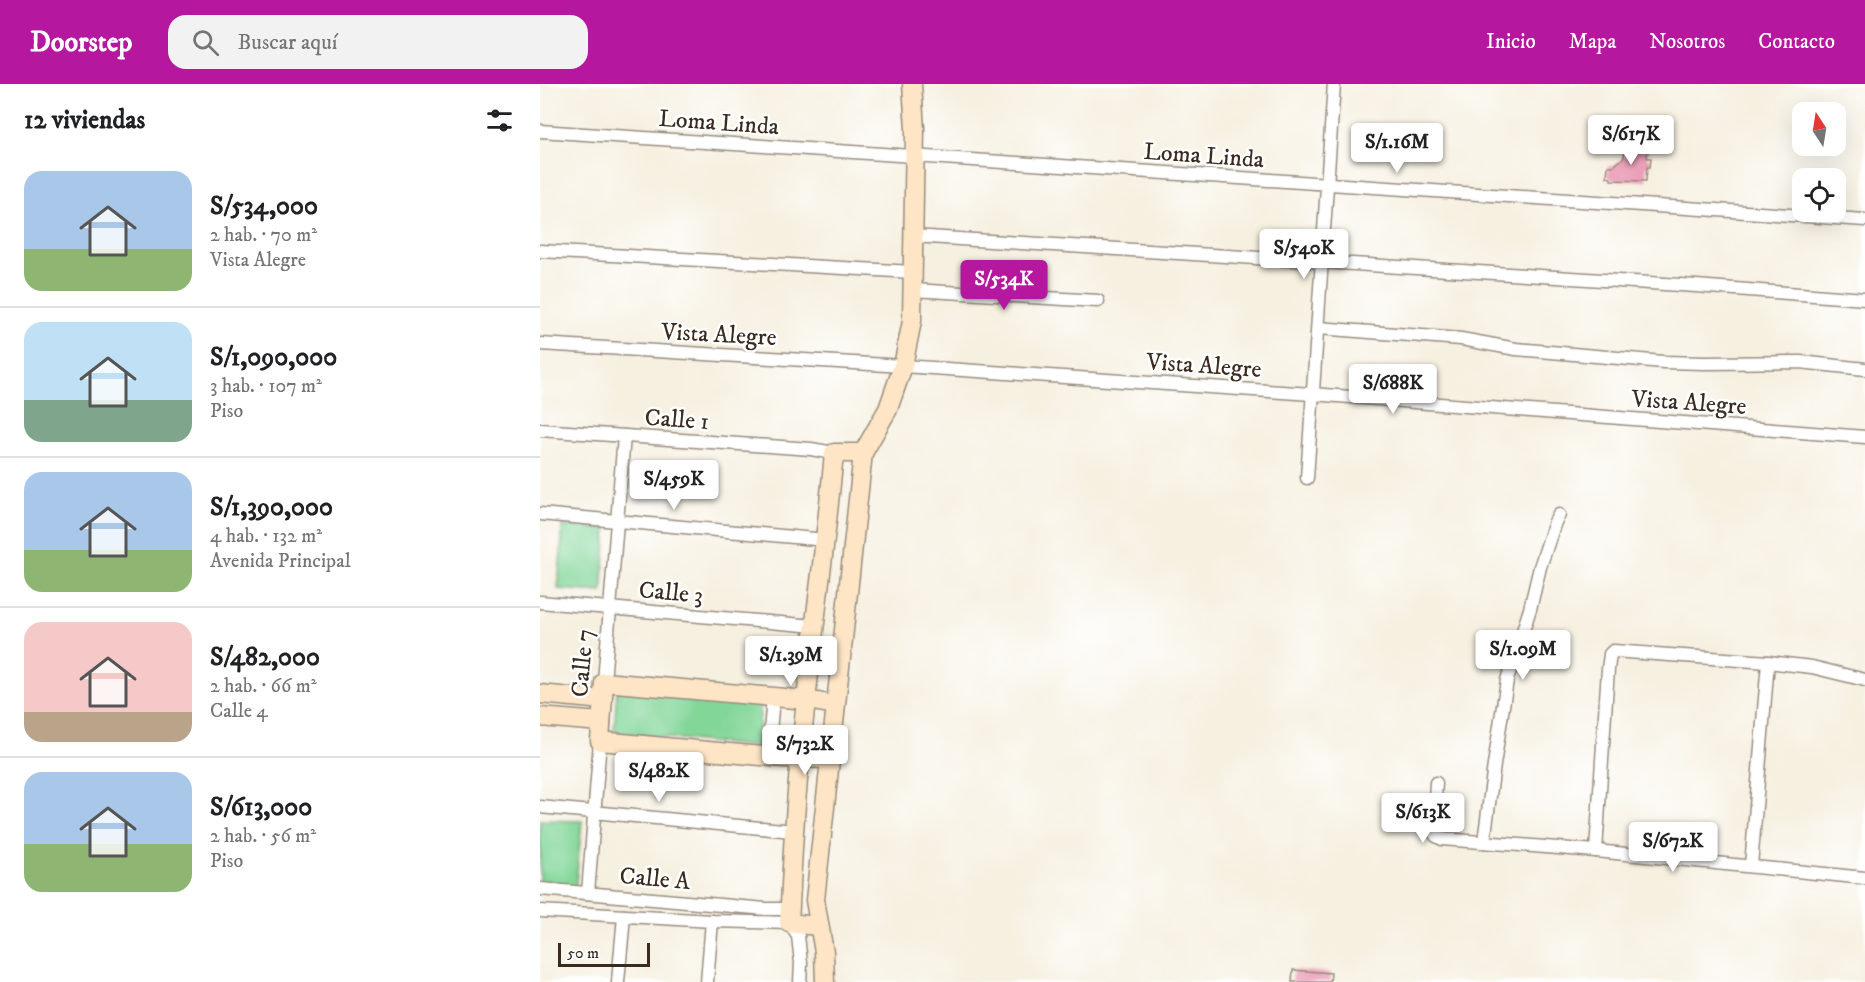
<!DOCTYPE html>
<html lang="es">
<head>
<meta charset="utf-8">
<style>
  body { margin:0; font-family:"IM FELL DW Pica",serif; background:#f2f2f2; color:#202124; height:100vh; display:flex; flex-direction:column; font-size:22px; white-space:nowrap }
  * { box-sizing:border-box; margin:0 }
  p { font-size:20px; color:#757577 }
  .icon { flex:none; width:33px; height:33px; fill:none; stroke:currentColor; stroke-width:2; stroke-linecap:round; stroke-linejoin:round }
  .map { position:relative; flex:1; overflow:hidden }
  .side { display:flex; flex-direction:column; background:#fff; width:540px }
  .side>* { flex:none }
  .needle { width:39px; rotate:348deg }
  .tools { position:absolute; left:1252px; top:18px; display:grid; gap:12px }
  .tools a { display:grid; place-items:center; width:54px; height:54px; border-radius:12px; background:#fff; box-shadow:0 6px 24px #0002; font-size:30px }
  .scale { position:absolute; left:18px; bottom:15px; width:92px; box-sizing:border-box; padding-left:6px; border:3px solid #3b2a1e; border-top:0; font-size:16px; line-height:21px; white-space:nowrap; color:#3b2a1e; -webkit-text-stroke:4px #fff; paint-order:stroke }
  .price { position:absolute; translate:-50% -51px; padding:0 14px; border-radius:6px; background:#fff; color:#222; font-size:20px; line-height:39px; filter:drop-shadow(0 2px 3px #0008) }
  .price::after { content:''; position:absolute; left:50%; top:36px; width:18px; height:14px; margin-left:-9px; background:inherit; clip-path:polygon(0 0,100% 0,50% 100%) }
  .price.active { background:#b5179e; color:#fff }
  ul { padding:0; list-style:none }
  li { display:flex; align-items:center; gap:18px; height:150px; padding:0 24px }
  li+li { border-top:2px solid #e0e0e0 }
  li span { display:grid; place-items:center; flex:none; width:168px; height:120px; border-radius:18px; color:#555 }
  li>.icon { margin-inline-start:auto }
  span .icon { width:72px; height:72px; fill:#fffc; stroke-width:1 }
  li b { font-size:26px }
  h2 { display:flex; justify-content:space-between; align-items:center; height:72px; padding:0 24px; font-size:26px }
  header { display:flex; align-items:center; gap:36px; box-sizing:border-box; height:84px; padding:0 30px; background:#b5179e; color:#fff }
  header strong { font-size:28px }
  nav { display:flex; gap:33px; margin-inline-start:auto; font-size:21px }
  .search { width:420px; height:54px; background:#f2f2f2; display:flex; align-items:center; gap:15px; box-sizing:border-box; padding:0 21px; border-radius:18px; color:#757577; font-size:22px }
  main { display:flex; flex:1; min-height:0 }
  .map>svg:first-child { display:block }
  .green { fill:#82d698; stroke:#5e805b; stroke-width:1.5 }
  .building { fill:#eb9eb8 }
  .lines { fill:none; stroke-linecap:round; stroke-linejoin:round }
  .street-casing { stroke:#988d7f; stroke-width:15 }
  .secondary-casing { stroke:#988d7f; stroke-width:21 }
  .street { stroke:#fff; stroke-width:12 }
  .secondary { stroke:#fde5c5; stroke-width:18 }
  .labels { text-anchor:middle; stroke-width:5; stroke-linejoin:round; paint-order:stroke }
  .street-label { font-size:24px; fill:#3b2a1e; stroke:#fff }
</style>
</head>
<body>
<header>
<strong>Doorstep</strong>
<div class="search"><svg class="icon" aria-label="search" viewBox="0 0 24 24"><circle cx="10" cy="10" r="6"/><path d="M15 15l6 6"/></svg>Buscar aquí</div>
<nav><a>Inicio</a><a>Mapa</a><a>Nosotros</a><a>Contacto</a></nav>
</header>
<main>
<section class="side">
<h2>12 viviendas<svg class="icon" aria-label="filters" viewBox="0 0 24 24"><path d="M4 7h16M4 17h16"/><circle cx="9" cy="7" r="2"/><circle cx="15" cy="17" r="2"/></svg></h2>
<ul>
<li><span style="background:linear-gradient(#a9c7e8 65%,#8fb573 0)"><svg class="icon" aria-label="home" viewBox="0 0 24 24"><path d="M3 11l9-7 9 7M6 9v11h12V9"/></svg></span><div><b>S/534,000</b><p>2 hab. · 70 m²</p><p>Vista Alegre</p></div></li>
<li><span style="background:linear-gradient(#bfe0f5 65%,#7fa58c 0)"><svg class="icon" aria-label="home" viewBox="0 0 24 24"><path d="M3 11l9-7 9 7M6 9v11h12V9"/></svg></span><div><b>S/1,090,000</b><p>3 hab. · 107 m²</p><p>Piso</p></div></li>
<li><span style="background:linear-gradient(#a9c7e8 65%,#8fb573 0)"><svg class="icon" aria-label="home" viewBox="0 0 24 24"><path d="M3 11l9-7 9 7M6 9v11h12V9"/></svg></span><div><b>S/1,390,000</b><p>4 hab. · 132 m²</p><p>Avenida Principal</p></div></li>
<li><span style="background:linear-gradient(#f6c9c9 75%,#b9a48a 0)"><svg class="icon" aria-label="home" viewBox="0 0 24 24"><path d="M3 11l9-7 9 7M6 9v11h12V9"/></svg></span><div><b>S/482,000</b><p>2 hab. · 66 m²</p><p>Calle 4</p></div></li>
<li><span style="background:linear-gradient(#a9c7e8 60%,#8fb573 0)"><svg class="icon" aria-label="home" viewBox="0 0 24 24"><path d="M3 11l9-7 9 7M6 9v11h12V9"/></svg></span><div><b>S/613,000</b><p>2 hab. · 56 m²</p><p>Piso</p></div></li>
</ul>
</section>
<div class="map">
<svg width="1325" height="898" viewBox="0 0 1325 898">
  <rect width="100%" height="100%" fill="#fff"/>
  <filter id="ink" filterUnits="userSpaceOnUse"><feTurbulence type="fractalNoise" baseFrequency=".0167" numOctaves="2"/><feDisplacementMap in="SourceGraphic" scale="12" xChannelSelector="R" yChannelSelector="G"/><feConvolveMatrix kernelMatrix="1 2 1 2 8 2 1 2 1" color-interpolation-filters="sRGB"/></filter>
  <filter id="wash" filterUnits="userSpaceOnUse"><feTurbulence type="fractalNoise" baseFrequency=".008" numOctaves="4" result="noise"/><feDisplacementMap in="SourceGraphic" scale="24" xChannelSelector="R" yChannelSelector="G"/><feGaussianBlur stdDeviation="1.35" result="paint"/><feColorMatrix in="noise" values="0 0 0 0 0 0 0 0 0 0 0 0 0 0 0 0 0 1.4 0 .05"/><feComposite in="paint" operator="in"/></filter>
  <g filter="url(#wash)">
    <rect width="100%" height="100%" fill="#f6f0e0"/>
    <g class="green">
      <path d="M 23,441 L 67,445 L 62,508 L 18,505 Z"/>
      <path d="M 77,605 L 221,618 L 217,663 L 74,648 Z"/>
      <path d="M 0,736 L 42,737 L 35,808 L 0,805 Z"/>
    </g>
    <g id="blocks">
      <g class="building">
        <path d="M 1085,63 L 1108,64 L 1107,74 L 1111,74 L 1110,83 L 1107,83 L 1106,97 L 1071,96 L 1071,94 L 1067,93 L 1068,82 L 1074,82 L 1084,73 Z"/>
        <path d="M 753,886 L 791,889 L 790,898 L 752,898 Z"/>
      </g>
    </g>
  </g>
  <g filter="url(#ink)">
    <use href="#blocks" fill-opacity="0" stroke="#988d7f" stroke-width="1.5"/>
    <g class="lines">
      <defs>
        <g id="street">
          <path d="M 0,47 L 1325,136"/>
          <path d="M 373,152 L 1156,202 L 1325,215"/>
          <path d="M 0,167 L 373,188"/>
          <path d="M 373,206 L 558,217"/>
          <path d="M 778,244 L 921,255 L 976,265 L 1123,278 L 1165,279 L 1260,278 L 1325,285"/>
          <path d="M 0,260 L 363,282 L 772,310 L 1325,353"/>
          <path d="M 0,346 L 271,365 L 294,369"/>
          <path d="M 767,394 L 794,0"/>
          <path d="M 0,430 L 286,456"/>
          <path d="M 0,518 L 275,542"/>
          <path d="M 64,598 L 84,352"/>
          <path d="M 228,672 L 233,613"/>
          <path d="M 896,699 L 893,746 L 896,752 L 902,755 L 1056,767 L 1325,794"/>
          <path d="M 0,723 L 253,747"/>
          <path d="M 944,758 L 954,681 L 967,596 L 990,525 L 1000,483 L 1015,438 L 1019,431"/>
          <path d="M 1056,767 L 1068,585 L 1070,570 L 1073,567 L 1228,578 L 1272,583 L 1325,596"/>
          <path d="M 1211,782 L 1228,578"/>
          <path d="M 0,805 L 226,825 L 250,825"/>
          <path d="M 48,809 L 60,657"/>
          <path d="M 0,827 L 172,837 L 249,839 L 258,852 L 261,879 L 260,898"/>
          <path d="M 78,898 L 84,832"/>
          <path d="M 167,898 L 172,837"/>
        </g>
        <g id="secondary">
          <path d="M 0,610 L 63,616"/>
          <path d="M 0,633 L 61,638"/>
          <path d="M 289,675 L 243,674 L 60,657 L 64,598 L 267,616 L 295,621"/>
          <path d="M 278,842 L 249,839 C 252,785 254,730 260,676 C 269,573 285,471 294,369 L 323,369"/>
          <path d="M 285,898 L 284,868 L 275,816 L 323,369 L 348,325 L 363,282 L 372,237 L 375,45 L 372,0"/>
        </g>
      </defs>
      <use href="#street" class="street-casing"/>
      <use href="#secondary" class="secondary-casing"/>
      <use href="#street" class="street"/>
      <use href="#secondary" class="secondary"/>
    </g>
  </g>
  <g class="labels">
    <g class="street-label">
      <text transform="translate(179 38) rotate(4)" y="8">Loma Linda</text>
      <text transform="translate(664 71) rotate(4)" y="8">Loma Linda</text>
      <text transform="translate(179 250) rotate(3)" y="8">Vista Alegre</text>
      <text transform="translate(664 281) rotate(4)" y="8">Vista Alegre</text>
      <text transform="translate(1149 318) rotate(4)" y="8">Vista Alegre</text>
      <text transform="translate(137 335) rotate(4)" y="8">Calle 1</text>
      <text transform="translate(131 508) rotate(5)" y="8">Calle 3</text>
      <text transform="translate(42 579) rotate(-85)" y="8">Calle 7</text>
      <text transform="translate(115 794) rotate(5)" y="8">Calle A</text>
    </g>
  </g>
</svg>
<div class="tools">
<a><svg class="needle" viewBox="-14 -14 28 28"><path d="M0-13l5 13h-10z" fill="#e53935"/><path d="M0 13l5-13h-10z" fill="#757577"/></svg></a>
<a><svg class="icon" aria-label="locate" viewBox="0 0 24 24"><circle cx="12" cy="12" r="6"/><path d="M12 2v4M12 18v4M2 12h4M18 12h4"/></svg></a>
</div>
<div class="scale">50 m</div>
<b class="price" style="left:1091px;top:82px">S/617K</b>
<b class="price" style="left:857px;top:90px">S/1.16M</b>
<b class="price" style="left:764px;top:196px">S/540K</b>
<b class="price active" style="left:464px;top:227px">S/534K</b>
<b class="price" style="left:853px;top:331px">S/688K</b>
<b class="price" style="left:134px;top:427px">S/459K</b>
<b class="price" style="left:983px;top:597px">S/1.09M</b>
<b class="price" style="left:251px;top:603px">S/1.39M</b>
<b class="price" style="left:265px;top:692px">S/732K</b>
<b class="price" style="left:119px;top:719px">S/482K</b>
<b class="price" style="left:883px;top:760px">S/613K</b>
<b class="price" style="left:1133px;top:789px">S/672K</b>
</div>
</main>
</body>
</html>
